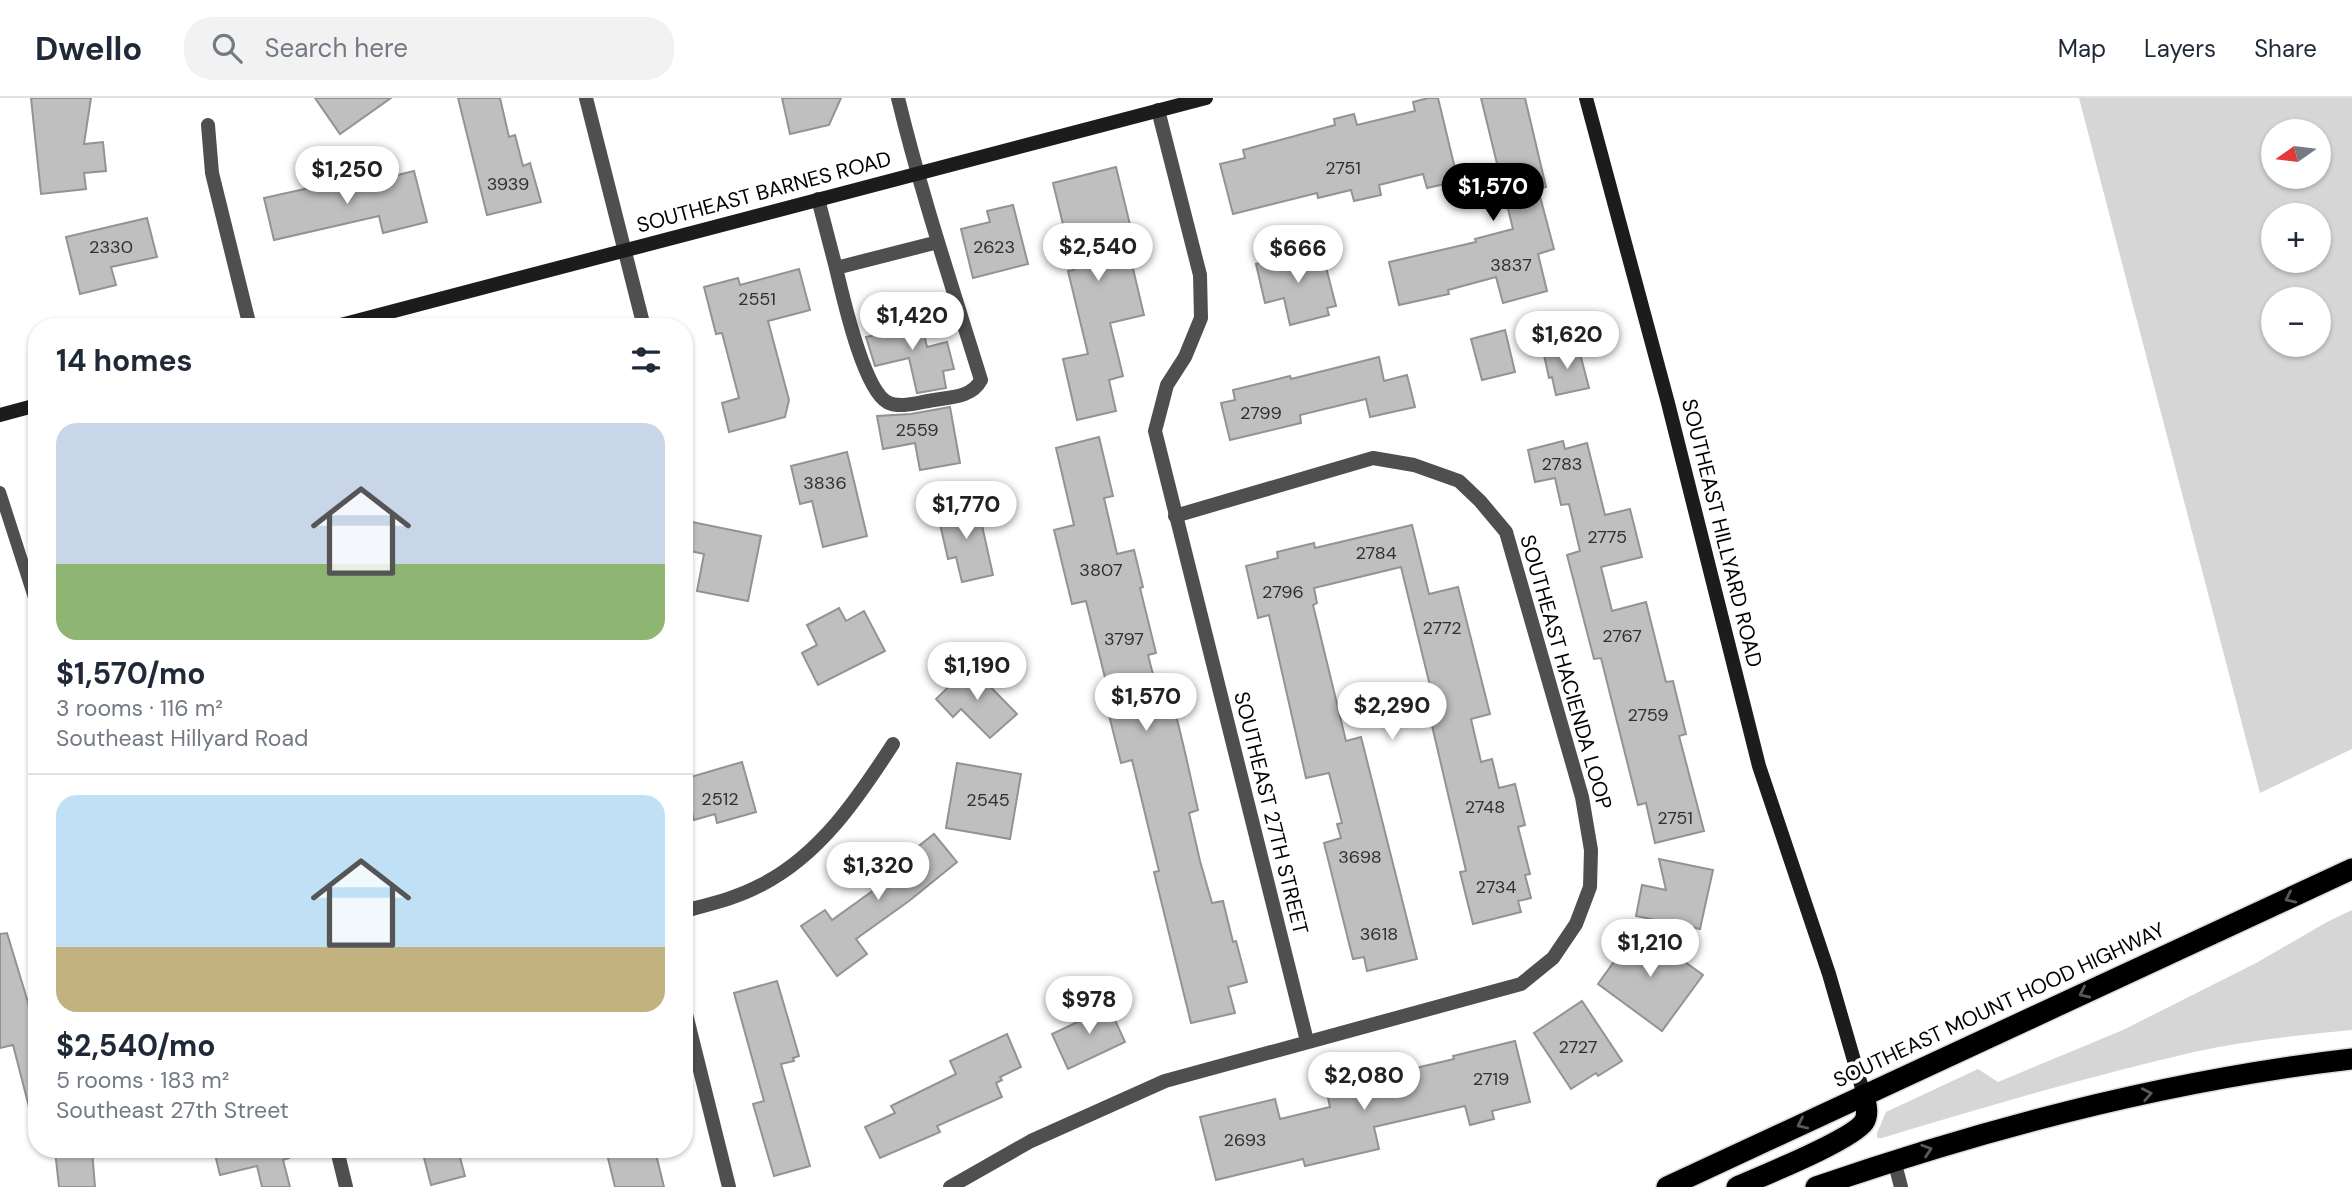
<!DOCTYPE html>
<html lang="en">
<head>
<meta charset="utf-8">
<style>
  body { margin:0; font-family:"DM Sans",sans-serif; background:#f2f2f3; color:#1f2937; height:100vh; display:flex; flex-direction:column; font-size:26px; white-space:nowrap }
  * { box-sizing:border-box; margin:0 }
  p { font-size:23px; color:#747a83 }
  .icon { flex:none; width:38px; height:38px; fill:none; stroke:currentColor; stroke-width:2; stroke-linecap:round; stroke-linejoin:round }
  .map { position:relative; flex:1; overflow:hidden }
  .details { position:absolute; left:28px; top:220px; width:665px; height:840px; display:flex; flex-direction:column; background:#fff; border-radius:28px; box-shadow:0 2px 5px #0004 }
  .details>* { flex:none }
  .needle { width:46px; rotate:256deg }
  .tools { position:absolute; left:2261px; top:21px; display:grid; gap:14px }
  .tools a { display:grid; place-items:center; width:70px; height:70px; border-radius:50%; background:#fff; box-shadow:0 2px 5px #0004; font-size:35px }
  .price { position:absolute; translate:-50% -60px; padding:0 16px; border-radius:24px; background:#fff; color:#222; font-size:23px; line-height:46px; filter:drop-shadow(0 2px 4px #0008) }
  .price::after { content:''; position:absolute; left:50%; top:42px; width:21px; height:16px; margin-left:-10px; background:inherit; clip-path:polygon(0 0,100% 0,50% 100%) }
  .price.active { background:#000; color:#fff }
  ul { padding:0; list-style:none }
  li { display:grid; align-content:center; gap:14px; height:371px; padding:0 28px }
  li+li { border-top:2px solid #e0e1e3 }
  li span { display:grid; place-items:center; height:217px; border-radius:21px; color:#555 }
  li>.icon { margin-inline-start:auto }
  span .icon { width:126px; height:126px; fill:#fffc; stroke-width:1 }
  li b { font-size:30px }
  h2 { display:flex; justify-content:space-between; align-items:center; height:84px; padding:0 28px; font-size:30px }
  header { display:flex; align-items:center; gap:42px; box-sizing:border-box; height:98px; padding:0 35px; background:#fff; border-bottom:2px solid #e0e1e3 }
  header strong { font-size:33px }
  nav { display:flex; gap:38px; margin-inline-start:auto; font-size:24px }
  .search { width:490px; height:63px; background:#f2f2f3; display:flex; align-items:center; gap:18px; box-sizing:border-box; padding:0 24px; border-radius:28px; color:#747a83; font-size:26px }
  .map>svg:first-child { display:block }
  .green { fill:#d6d6d6; fill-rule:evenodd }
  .building { fill:#bfbfbf; stroke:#939393; stroke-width:2 }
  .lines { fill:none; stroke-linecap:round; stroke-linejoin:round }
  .highway-casing { stroke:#dbdbdb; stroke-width:24 }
  .lane { stroke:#4f4f4f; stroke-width:12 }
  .street { stroke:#4f4f4f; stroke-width:14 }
  .secondary { stroke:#1c1c1c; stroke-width:14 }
  .highway { stroke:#000; stroke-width:21 }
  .oneway { stroke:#595959 }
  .labels { text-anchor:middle; stroke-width:7; stroke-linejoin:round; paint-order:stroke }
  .number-label { font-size:18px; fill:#303030 }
  .street-label { font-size:21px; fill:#000; stroke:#fff }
</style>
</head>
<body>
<header>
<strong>Dwello</strong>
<div class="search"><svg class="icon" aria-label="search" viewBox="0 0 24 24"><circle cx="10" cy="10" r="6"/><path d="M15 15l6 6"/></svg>Search here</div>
<nav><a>Map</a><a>Layers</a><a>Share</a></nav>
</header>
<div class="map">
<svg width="2352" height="1089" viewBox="0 0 2352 1089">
  <rect width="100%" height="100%" fill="#fff"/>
  <g class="green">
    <path d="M 2079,0 L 2352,0 L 2352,651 L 2260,695 ZM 2273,33 L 2319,33 L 2319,79 L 2273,79 ZM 2273,117 L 2319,117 L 2319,163 L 2273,163 ZM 2273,201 L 2319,201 L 2319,247 L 2273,247 Z"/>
    <path d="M 2352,812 L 2352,932 C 2299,937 2246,943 2194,954 C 2089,978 1985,1009 1882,1040 L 1877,1040 L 1877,1035 L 1886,1014 L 1978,971 L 1998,984 L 2123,932 L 2258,864 L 2327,824 Z"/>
  </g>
  <g class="building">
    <path d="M 31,0 L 91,0 L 84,46 L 103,44 L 106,73 L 84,75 L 86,91 L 41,96 Z"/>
    <path d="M 315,0 L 391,0 L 340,36 Z"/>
    <path d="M 458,0 L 500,0 L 509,39 L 515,37 L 523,68 L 530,65 L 541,104 L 487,117 Z"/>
    <path d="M 782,0 L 841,0 L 829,27 L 790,36 Z"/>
    <path d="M 1428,0 L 1438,0 L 1458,83 L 1427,90 L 1423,76 L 1379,87 L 1381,97 L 1354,103 L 1351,92 L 1318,100 L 1317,95 L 1233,116 L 1220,66 L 1245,60 L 1243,52 L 1335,27 L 1334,21 L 1354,16 L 1357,27 L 1415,13 L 1413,4 Z"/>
    <path d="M 1481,0 L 1525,0 L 1546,89 L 1538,91 L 1554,151 L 1538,156 L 1547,193 L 1503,205 L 1496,179 L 1448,192 L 1449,196 L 1399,207 L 1389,164 L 1476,144 L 1475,141 L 1513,131 Z"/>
    <path d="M 1116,69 L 1132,135 L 1125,137 L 1144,217 L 1110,225 L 1123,278 L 1109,282 L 1116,313 L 1077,322 L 1063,261 L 1088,256 L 1068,173 L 1074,172 L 1053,85 Z"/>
    <path d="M 414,73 L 427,124 L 383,135 L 379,118 L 274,142 L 264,100 L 350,81 L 352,88 Z"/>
    <path d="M 1013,107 L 1028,166 L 973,180 L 961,131 L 990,124 L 987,113 Z"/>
    <path d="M 147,120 L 157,159 L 111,169 L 116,187 L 80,196 L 66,139 Z"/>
    <path d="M 1321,150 L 1336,208 L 1327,210 L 1329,217 L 1290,227 L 1284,200 L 1265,205 L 1256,166 Z"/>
    <path d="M 799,171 L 810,212 L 768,223 L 789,302 L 785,319 L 729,334 L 722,305 L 739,300 L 722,235 L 716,236 L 704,189 L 738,180 L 740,187 Z"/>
    <path d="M 919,214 L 927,249 L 947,244 L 954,271 L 943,273 L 946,290 L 917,295 L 909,260 L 875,268 L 866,239 L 889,234 L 886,222 Z"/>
    <path d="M 1505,232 L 1515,274 L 1482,282 L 1471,241 Z"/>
    <path d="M 1578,248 L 1589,290 L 1556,297 L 1552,279 L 1549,280 L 1544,257 Z"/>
    <path d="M 1379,259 L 1384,283 L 1407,277 L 1415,309 L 1370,319 L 1366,301 L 1300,317 L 1301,325 L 1230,342 L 1221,305 L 1235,302 L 1233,292 L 1290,278 L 1291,281 Z"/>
    <path d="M 950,309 L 960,365 L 920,372 L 915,345 L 883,351 L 877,318 L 911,316 Z"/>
    <path d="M 1099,339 L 1113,398 L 1104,400 L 1117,456 L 1134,452 L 1143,489 L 1140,490 L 1156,555 L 1148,557 L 1162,611 L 1174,609 L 1184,650 L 1198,712 L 1189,715 L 1200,763 L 1212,805 L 1223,803 L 1233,844 L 1236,843 L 1247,884 L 1228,889 L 1235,915 L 1191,925 L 1154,774 L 1159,773 L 1132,662 L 1121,665 L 1109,617 L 1114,616 L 1086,503 L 1072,506 L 1054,432 L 1074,427 L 1056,350 Z"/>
    <path d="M 1563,343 L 1565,351 L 1587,345 L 1605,417 L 1630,411 L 1642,459 L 1601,469 L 1612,513 L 1646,504 L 1666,584 L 1673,583 L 1686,636 L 1679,638 L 1704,733 L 1655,745 L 1646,705 L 1638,707 L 1601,560 L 1594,561 L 1567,457 L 1580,453 L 1569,406 L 1561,407 L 1555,380 L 1535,384 L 1528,352 Z"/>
    <path d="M 847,354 L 867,438 L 823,449 L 812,403 L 800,406 L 791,368 Z"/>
    <path d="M 977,405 L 993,477 L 962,484 L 956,459 L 948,461 L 937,413 Z"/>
    <path d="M 692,424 L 761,438 L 748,503 L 697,493 L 704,456 L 686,452 Z"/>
    <path d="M 1412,427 L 1429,496 L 1458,489 L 1490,616 L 1471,621 L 1481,664 L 1492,661 L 1499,690 L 1515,686 L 1525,727 L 1518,729 L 1530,776 L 1525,777 L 1531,800 L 1518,803 L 1521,814 L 1473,826 L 1460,774 L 1466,773 L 1426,602 L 1433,600 L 1401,469 L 1314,490 L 1317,505 L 1313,507 L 1346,643 L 1361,639 L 1417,861 L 1367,873 L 1364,859 L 1353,861 L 1324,745 L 1341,740 L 1337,726 L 1342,725 L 1329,675 L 1306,680 L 1269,517 L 1258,520 L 1246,468 L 1278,460 L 1277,454 L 1314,445 L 1315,450 Z"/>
    <path d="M 839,510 L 846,523 L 864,513 L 885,553 L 818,587 L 802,555 L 817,547 L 807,527 Z"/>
    <path d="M 970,568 L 1017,616 L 990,640 L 961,611 L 953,619 L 936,601 Z"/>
    <path d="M 742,664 L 756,714 L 717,725 L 715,716 L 694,722 L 684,681 Z"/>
    <path d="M 957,665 L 1021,676 L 1010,741 L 946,730 Z"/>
    <path d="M 934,736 L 957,764 L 909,803 L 856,841 L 867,856 L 837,878 L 801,828 L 825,812 L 832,822 L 885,784 L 874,771 L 905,746 L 911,754 Z"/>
    <path d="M 1659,761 L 1713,772 L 1700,831 L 1636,818 L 1642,787 L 1666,792 Z"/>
    <path d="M 1638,830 L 1703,877 L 1662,933 L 1598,886 Z"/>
    <path d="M 7,835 L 37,934 L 37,1008 L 29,1009 L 13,947 L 0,950 L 0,836 Z"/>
    <path d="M 777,883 L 799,958 L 793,960 L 794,963 L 781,966 L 810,1068 L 774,1078 L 753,1006 L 764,1003 L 734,895 Z"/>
    <path d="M 1100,903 L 1103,911 L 1109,909 L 1125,944 L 1068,971 L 1052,936 L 1084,921 L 1080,913 Z"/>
    <path d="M 1582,903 L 1622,963 L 1598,978 L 1596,975 L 1571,991 L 1534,935 Z"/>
    <path d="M 1007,936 L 1021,969 L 1000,979 L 1002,982 L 996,985 L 1002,999 L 937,1028 L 940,1034 L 880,1060 L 865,1029 L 895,1015 L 891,1008 L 956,976 L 950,963 Z"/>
    <path d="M 1515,943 L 1530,1004 L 1492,1013 L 1494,1021 L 1470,1027 L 1465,1008 L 1374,1029 L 1379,1051 L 1305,1068 L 1303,1061 L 1216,1082 L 1200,1019 L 1275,1001 L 1280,1021 L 1330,1009 L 1326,991 L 1454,961 L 1453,958 Z"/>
    <path d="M 55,1052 L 92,1052 L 95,1089 L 59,1089 Z"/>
    <path d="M 214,1052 L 288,1052 L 289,1060 L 283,1062 L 290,1089 L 262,1089 L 257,1068 L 220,1077 Z"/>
    <path d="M 422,1052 L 458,1052 L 465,1078 L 431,1087 Z"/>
    <path d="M 606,1052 L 655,1052 L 664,1089 L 615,1089 Z"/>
  </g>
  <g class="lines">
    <defs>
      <g id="highway">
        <path d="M 1667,1089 L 2352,771"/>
        <path d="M 1737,1089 C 1762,1078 1852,1042 1864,1024 C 1869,1016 1866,1006 1864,997"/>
        <path d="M 1816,1089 C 1990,1029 2169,982 2352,961"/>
      </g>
    </defs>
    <use href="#highway" class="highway-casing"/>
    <path class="lane" d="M 0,394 L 37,509"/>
    <g class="street">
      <path d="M 586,0 L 644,229"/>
      <path d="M 898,0 C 921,95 952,188 981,282 C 972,299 952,299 934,302 C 920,304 900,311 887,304 C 863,290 843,199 836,170 L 938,144"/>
      <path d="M 1158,12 L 1200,177 L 1201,220 L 1185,259 L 1167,287 L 1155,333 L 1307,943"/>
      <path d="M 208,27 L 212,75 L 250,229"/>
      <path d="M 818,101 L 836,170"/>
      <path d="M 684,813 C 710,806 737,800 761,787 C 820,757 858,700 893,646"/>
      <path d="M 684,908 L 729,1089"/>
      <path d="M 337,1052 L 346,1089"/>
      <path d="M 1894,1062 L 1901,1089"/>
      <path d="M 950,1089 L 1031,1043 L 1165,983 L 1521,886 L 1553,860 L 1576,826 L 1590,789 L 1591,752 L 1582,699 L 1506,434 L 1480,403 L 1459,383 L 1414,367 L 1373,360 L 1175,418"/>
    </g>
    <g class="secondary">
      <path d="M 1586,0 L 1668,305 L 1759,668 L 1829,876 L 1864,997"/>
      <path d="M 333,229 L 1206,0"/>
      <path d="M 0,317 L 37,307"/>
    </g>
    <use href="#highway" class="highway"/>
  </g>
  <defs><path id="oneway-chevron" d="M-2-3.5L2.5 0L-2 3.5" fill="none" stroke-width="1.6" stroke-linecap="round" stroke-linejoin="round" transform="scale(1.75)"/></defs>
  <g class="oneway">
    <use href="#oneway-chevron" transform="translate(2290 800) rotate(155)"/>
    <use href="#oneway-chevron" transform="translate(2084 895) rotate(155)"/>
    <use href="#oneway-chevron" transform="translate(2147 996) rotate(-11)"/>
    <use href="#oneway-chevron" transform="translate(1802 1026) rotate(155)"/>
    <use href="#oneway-chevron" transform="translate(1927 1052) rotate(-18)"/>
  </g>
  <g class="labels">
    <g class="number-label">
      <text x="1343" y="76">2751</text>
      <text x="508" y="92">3939</text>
      <text x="111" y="155">2330</text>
      <text x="994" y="155">2623</text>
      <text x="1511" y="173">3837</text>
      <text x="757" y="207">2551</text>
      <text x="1261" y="321">2799</text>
      <text x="917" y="338">2559</text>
      <text x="1562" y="372">2783</text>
      <text x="825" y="391">3836</text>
      <text x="1607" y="445">2775</text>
      <text x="1376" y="461">2784</text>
      <text x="1101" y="478">3807</text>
      <text x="1283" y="500">2796</text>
      <text x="1442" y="536">2772</text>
      <text x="1622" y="544">2767</text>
      <text x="1124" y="547">3797</text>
      <text x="1648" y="623">2759</text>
      <text x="720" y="707">2512</text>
      <text x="988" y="708">2545</text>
      <text x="1485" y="715">2748</text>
      <text x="1675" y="726">2751</text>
      <text x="1360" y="765">3698</text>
      <text x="1496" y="795">2734</text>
      <text x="1379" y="842">3618</text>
      <text x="1578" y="955">2727</text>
      <text x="1491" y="987">2719</text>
      <text x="1245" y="1048">2693</text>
    </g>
    <g class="street-label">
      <text transform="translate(764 94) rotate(-15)" y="7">SOUTHEAST BARNES ROAD</text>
      <text transform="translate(1722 435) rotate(76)" y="7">SOUTHEAST HILLYARD ROAD</text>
      <text transform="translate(1566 574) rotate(74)" y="7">SOUTHEAST HACIENDA LOOP</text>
      <text transform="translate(1271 715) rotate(76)" y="7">SOUTHEAST 27TH STREET</text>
      <text transform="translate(1999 907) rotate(-25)" y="7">SOUTHEAST MOUNT HOOD HIGHWAY</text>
    </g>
  </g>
</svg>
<div class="tools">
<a><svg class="needle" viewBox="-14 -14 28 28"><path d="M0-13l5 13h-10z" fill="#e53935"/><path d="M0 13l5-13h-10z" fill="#747a83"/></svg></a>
<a>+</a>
<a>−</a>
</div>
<b class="price" style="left:347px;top:108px">$1,250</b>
<b class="price active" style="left:1493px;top:125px">$1,570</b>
<b class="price" style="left:1098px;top:185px">$2,540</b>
<b class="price" style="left:1298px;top:187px">$666</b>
<b class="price" style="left:912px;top:254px">$1,420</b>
<b class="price" style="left:1567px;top:273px">$1,620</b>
<b class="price" style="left:966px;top:443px">$1,770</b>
<b class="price" style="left:977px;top:604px">$1,190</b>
<b class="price" style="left:1146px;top:635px">$1,570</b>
<b class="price" style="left:1392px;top:644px">$2,290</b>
<b class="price" style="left:878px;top:804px">$1,320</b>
<b class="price" style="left:1650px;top:881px">$1,210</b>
<b class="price" style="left:1089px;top:938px">$978</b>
<b class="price" style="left:1364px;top:1014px">$2,080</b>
<section class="details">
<h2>14 homes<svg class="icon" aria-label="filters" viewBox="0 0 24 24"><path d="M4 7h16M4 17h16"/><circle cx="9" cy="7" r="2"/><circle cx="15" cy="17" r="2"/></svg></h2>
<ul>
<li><span style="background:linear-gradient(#c9d6e8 65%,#8fb573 0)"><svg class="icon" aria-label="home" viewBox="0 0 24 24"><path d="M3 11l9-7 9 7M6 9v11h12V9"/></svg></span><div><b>$1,570/mo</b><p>3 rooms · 116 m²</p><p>Southeast Hillyard Road</p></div></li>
<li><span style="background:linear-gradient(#bfe0f5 70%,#c2b280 0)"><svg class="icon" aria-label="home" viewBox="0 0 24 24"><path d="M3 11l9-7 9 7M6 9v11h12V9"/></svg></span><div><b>$2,540/mo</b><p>5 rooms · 183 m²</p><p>Southeast 27th Street</p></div></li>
</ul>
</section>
</div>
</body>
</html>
